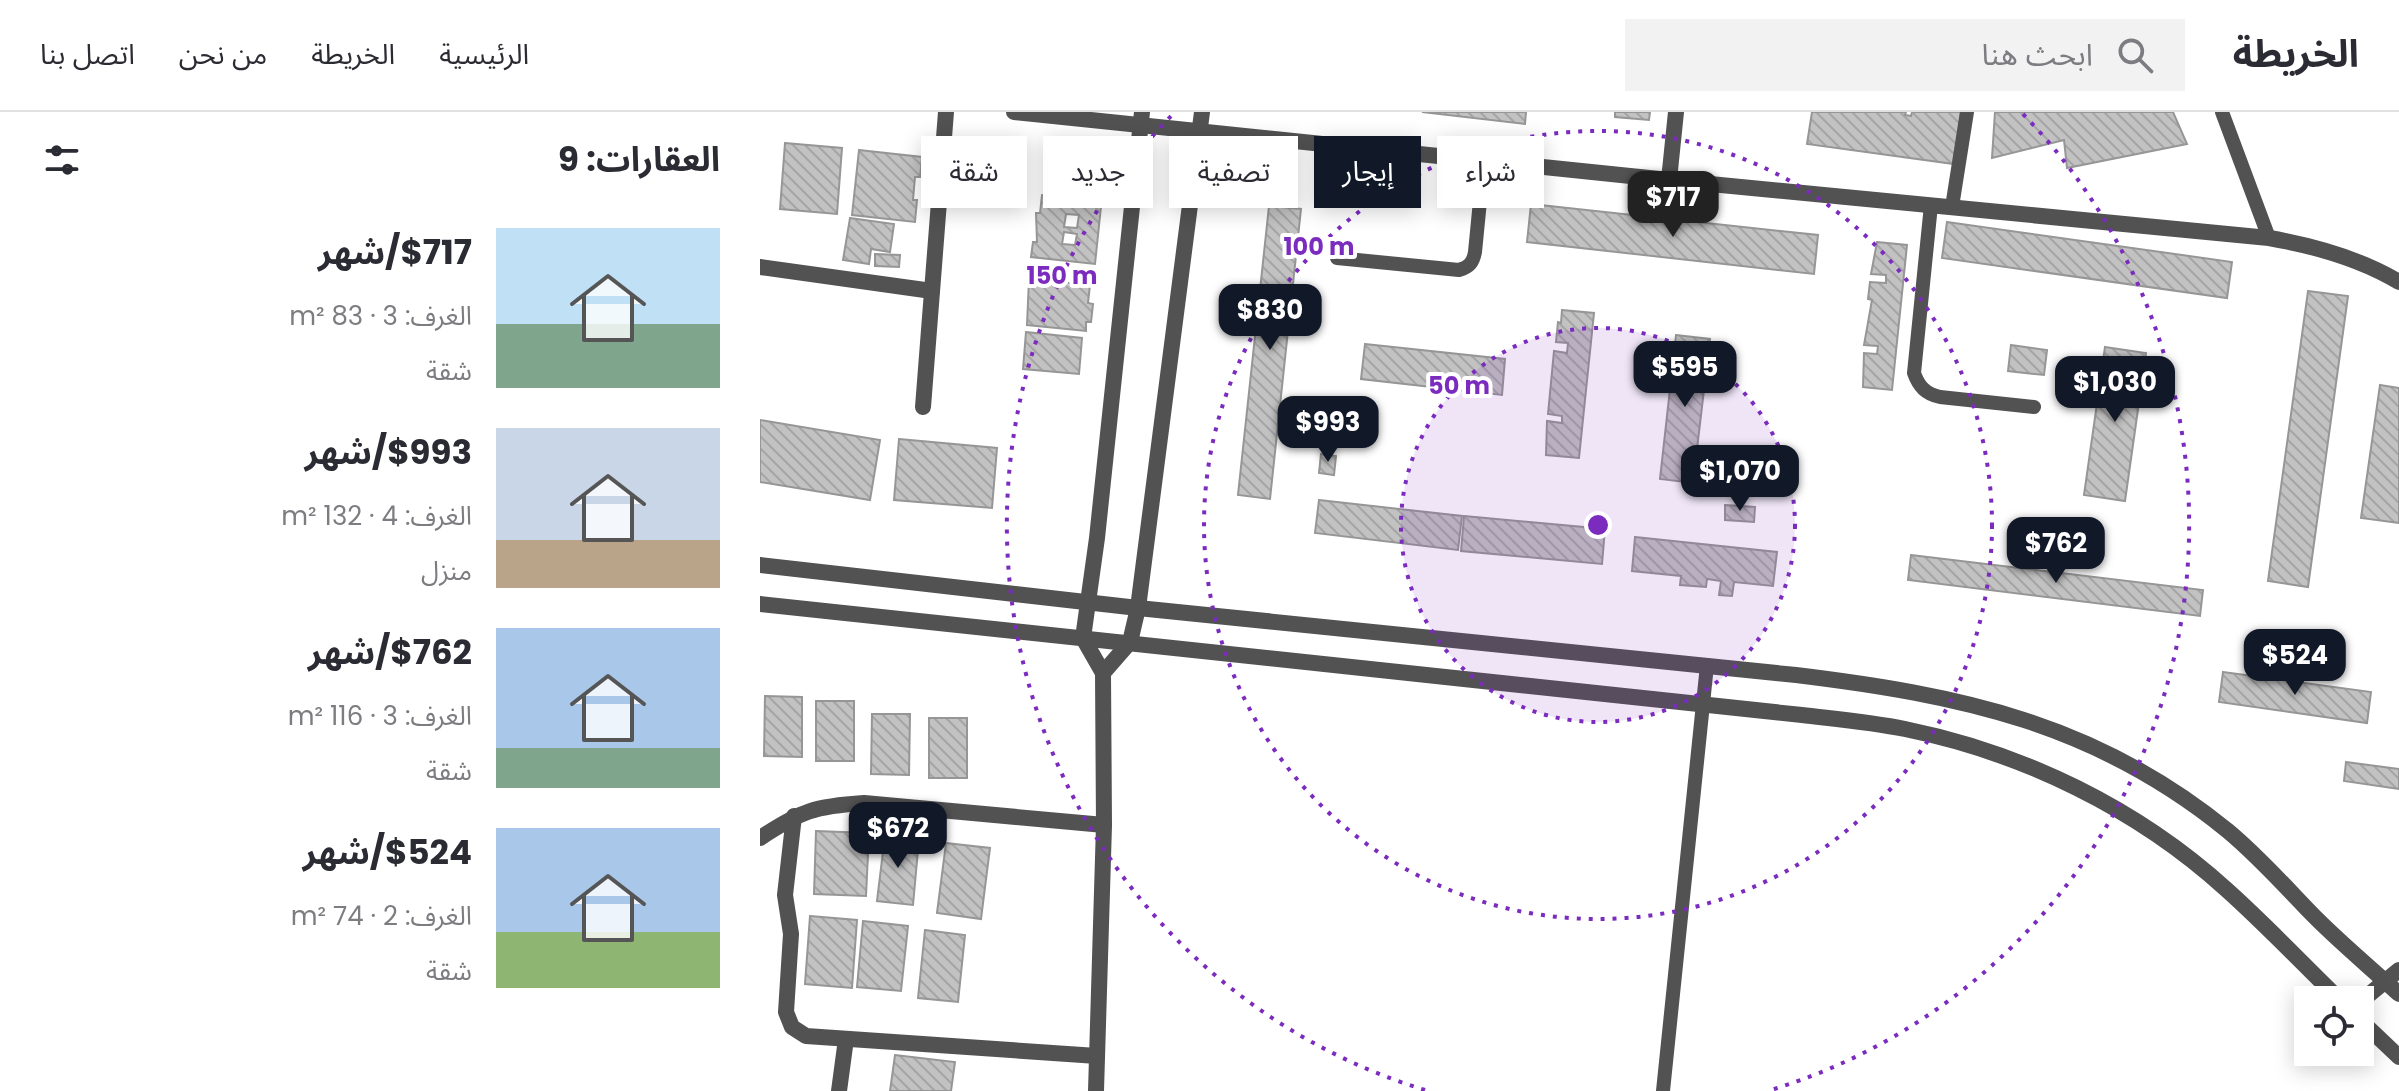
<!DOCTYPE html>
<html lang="ar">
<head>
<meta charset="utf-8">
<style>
  body { margin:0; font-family:Poppins,"Noto Sans Arabic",sans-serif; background:#f2f2f3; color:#2b2b33; direction:rtl; height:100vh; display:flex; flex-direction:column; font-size:30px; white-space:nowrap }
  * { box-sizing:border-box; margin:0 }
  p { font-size:26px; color:#7c7c81 }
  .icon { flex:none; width:44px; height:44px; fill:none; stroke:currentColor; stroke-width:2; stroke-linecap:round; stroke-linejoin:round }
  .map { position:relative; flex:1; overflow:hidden; direction:ltr }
  .panel { display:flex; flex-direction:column; background:#fff; width:760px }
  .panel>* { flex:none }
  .guide { position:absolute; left:24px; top:24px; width:760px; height:72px; direction:rtl; display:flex; gap:16px }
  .fabs { position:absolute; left:1534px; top:874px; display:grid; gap:16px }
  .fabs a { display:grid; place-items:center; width:80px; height:80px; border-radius:0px; background:#fff; box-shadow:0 4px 20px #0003; font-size:40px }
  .price { position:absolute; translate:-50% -68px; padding:0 18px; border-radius:16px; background:#111827; color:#fff; font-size:26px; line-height:52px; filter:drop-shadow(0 2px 4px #0008) }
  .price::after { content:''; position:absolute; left:50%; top:48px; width:24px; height:18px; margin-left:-12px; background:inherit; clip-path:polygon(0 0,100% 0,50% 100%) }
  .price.current { background:#222; color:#fff }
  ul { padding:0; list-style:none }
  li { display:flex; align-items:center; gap:24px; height:200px; padding:0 40px }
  li span { display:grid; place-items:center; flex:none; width:224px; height:160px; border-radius:0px; color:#555 }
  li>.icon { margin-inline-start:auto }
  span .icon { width:96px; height:96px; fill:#fffc; stroke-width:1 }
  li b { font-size:34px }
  h2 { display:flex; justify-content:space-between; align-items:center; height:96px; padding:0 40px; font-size:34px }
  .tag { padding:0 28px; border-radius:0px; background:#fff; box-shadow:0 4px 20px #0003; font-size:28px; line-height:72px }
  .tag.current { background:#111827; color:#fff }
  header { display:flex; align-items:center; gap:48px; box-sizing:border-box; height:112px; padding:0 40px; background:#fff; border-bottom:2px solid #e1e1e2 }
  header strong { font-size:38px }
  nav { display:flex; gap:44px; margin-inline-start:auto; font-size:28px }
  .search { width:560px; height:72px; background:#f2f2f3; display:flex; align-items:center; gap:20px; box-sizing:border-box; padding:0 28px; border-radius:0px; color:#7c7c81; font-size:30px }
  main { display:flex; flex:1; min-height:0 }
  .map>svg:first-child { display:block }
  .building { fill:url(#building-back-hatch); stroke:#969696; stroke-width:2; fill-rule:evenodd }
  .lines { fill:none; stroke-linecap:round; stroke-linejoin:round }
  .lane { stroke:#525252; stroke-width:14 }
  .street { stroke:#525252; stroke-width:16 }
  .ring { fill:none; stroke:#7b2cbf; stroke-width:4; stroke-dasharray:4 8 }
  .centre { fill:#7b2cbf; stroke:#fff; stroke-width:4 }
  .ring-label { font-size:24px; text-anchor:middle; font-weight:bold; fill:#7b2cbf; stroke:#fff; stroke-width:8; stroke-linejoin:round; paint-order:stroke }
</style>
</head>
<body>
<header>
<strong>الخريطة</strong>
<div class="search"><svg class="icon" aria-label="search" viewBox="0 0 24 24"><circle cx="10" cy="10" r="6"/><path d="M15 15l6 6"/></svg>ابحث هنا</div>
<nav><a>الرئيسية</a><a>الخريطة</a><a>من نحن</a><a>اتصل بنا</a></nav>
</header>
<main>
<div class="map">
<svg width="1639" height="979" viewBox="0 0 1639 979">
  <defs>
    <pattern id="building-back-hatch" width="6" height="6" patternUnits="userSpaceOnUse" patternTransform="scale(2)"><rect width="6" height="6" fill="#c2c2c2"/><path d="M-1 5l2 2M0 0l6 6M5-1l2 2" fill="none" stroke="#a5a5a5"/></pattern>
  </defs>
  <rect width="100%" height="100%" fill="#fff"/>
  <g class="building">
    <path d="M 662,0 L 766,0 L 765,12 Z"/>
    <path d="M 855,0 L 890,0 L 889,8 L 855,5 Z"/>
    <path d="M 1052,0 L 1146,0 L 1145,3 L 1151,4 L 1152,0 L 1201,0 L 1194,52 L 1047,32 Z"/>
    <path d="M 1235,0 L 1413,0 L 1427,32 L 1307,56 L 1304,28 L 1232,46 Z"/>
    <path d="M 25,31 L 82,36 L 77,102 L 20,97 Z"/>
    <path d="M 99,38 L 162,45 L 160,65 L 155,65 L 153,88 L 157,88 L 155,110 L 92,103 Z"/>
    <path d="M 291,79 L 342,85 L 335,152 L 271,145 L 273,130 L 277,130 L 276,101 L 280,101 L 282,83 L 290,84 ZM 306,102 L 319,103 L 317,116 L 304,115 ZM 304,120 L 317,122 L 315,133 L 302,132 Z"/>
    <path d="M 771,92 L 1058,123 L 1054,162 L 767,130 Z"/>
    <path d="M 509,94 L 541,97 L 510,387 L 478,383 Z"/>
    <path d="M 90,106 L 134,112 L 130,140 L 111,137 L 109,152 L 83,148 Z"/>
    <path d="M 1187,110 L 1472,150 L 1467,186 L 1182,146 Z"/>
    <path d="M 1117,130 L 1147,133 L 1132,278 L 1103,275 L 1104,241 L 1117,242 L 1118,234 L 1104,233 L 1112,188 L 1108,187 L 1110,170 L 1126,171 L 1126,163 L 1111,162 Z"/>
    <path d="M 115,142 L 140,143 L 139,155 L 115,154 Z"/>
    <path d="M 269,167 L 330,173 L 328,191 L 333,192 L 331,210 L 326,210 L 326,219 L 267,213 Z"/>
    <path d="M 1548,179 L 1588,184 L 1548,475 L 1508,469 Z"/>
    <path d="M 802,198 L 834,201 L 819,346 L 786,343 L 787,309 L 802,311 L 802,304 L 788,302 L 794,239 L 807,241 L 808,231 L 796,230 L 798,210 L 801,211 Z"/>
    <path d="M 266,220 L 322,226 L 319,262 L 263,257 Z"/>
    <path d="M 916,223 L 950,227 L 933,371 L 900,367 Z"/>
    <path d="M 605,232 L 745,247 L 742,283 L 601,267 Z"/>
    <path d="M 1251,233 L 1287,238 L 1284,263 L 1248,259 Z"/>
    <path d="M 1345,235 L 1386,241 L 1365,389 L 1324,383 Z"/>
    <path d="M 1620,273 L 1639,276 L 1639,411 L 1601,406 Z"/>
    <path d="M 0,308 L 120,328 L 110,388 L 0,370 Z"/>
    <path d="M 139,327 L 237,336 L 232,396 L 134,388 Z"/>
    <path d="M 561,342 L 576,344 L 574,363 L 559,361 Z"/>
    <path d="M 559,388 L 702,404 L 698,438 L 555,421 Z"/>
    <path d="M 965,393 L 995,395 L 994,410 L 965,408 Z"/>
    <path d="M 704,404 L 845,417 L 842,452 L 701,439 Z"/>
    <path d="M 875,425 L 1017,440 L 1013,474 L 974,470 L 972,484 L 959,483 L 961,469 L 947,467 L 946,475 L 920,473 L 921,464 L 872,459 Z"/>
    <path d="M 1151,443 L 1443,478 L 1440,504 L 1148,468 Z"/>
    <path d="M 1463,560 L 1611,580 L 1607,611 L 1459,590 Z"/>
    <path d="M 5,584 L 42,585 L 42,645 L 4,644 Z"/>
    <rect x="56" y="589" width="38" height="60"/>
    <path d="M 112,602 L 150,602 L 149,663 L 111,662 Z"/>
    <rect x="169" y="606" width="38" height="60"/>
    <path d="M 1586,650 L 1639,657 L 1639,677 L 1584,669 Z"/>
    <path d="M 56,719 L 109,721 L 106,784 L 54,782 Z"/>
    <path d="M 125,723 L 159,727 L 153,793 L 117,789 Z"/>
    <path d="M 186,731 L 230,736 L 221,807 L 177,801 Z"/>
    <path d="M 50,804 L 97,808 L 92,876 L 45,872 Z"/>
    <path d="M 103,809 L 148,814 L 141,879 L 97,875 Z"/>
    <path d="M 165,818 L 205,823 L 198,890 L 158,886 Z"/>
    <path d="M 135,943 L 195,950 L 191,979 L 130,979 Z"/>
  </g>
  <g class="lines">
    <g class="lane">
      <path d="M 1462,0 L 1509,126"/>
      <path d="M 1171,93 L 1154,261 C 1159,275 1166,282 1180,285 L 1274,295"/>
      <path d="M 1192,95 L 1207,0"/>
      <path d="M 577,146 L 699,158 C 709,155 713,151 715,140 L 724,48"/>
      <path d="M 903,979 L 947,553"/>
    </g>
    <g class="street">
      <path d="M 254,0 L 909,68 L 1509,126 C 1555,134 1599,146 1639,170"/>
      <path d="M 909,68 L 916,0"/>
      <path d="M 0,155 L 172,179"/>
      <path d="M 163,295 L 186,0"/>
      <path d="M 0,453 L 378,496 L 1036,563 C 1200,583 1336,611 1468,719 C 1498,744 1523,772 1550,800 C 1578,829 1610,855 1639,882"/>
      <path d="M 0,492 L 1042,603 C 1076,607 1111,610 1145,617 C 1263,641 1377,696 1467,778 C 1506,813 1542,851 1580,888"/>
      <path d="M 343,561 L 370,530 L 378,496 L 442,0"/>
      <path d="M 34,704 L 25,783 L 31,822 L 26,900 L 32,915 L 46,924 L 337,944"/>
      <path d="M 0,726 C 41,699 55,694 104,691 L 344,713"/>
      <path d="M 1600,890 L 1639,858"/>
      <path d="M 1600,908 L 1639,945"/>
      <path d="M 79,979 L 86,927"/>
      <path d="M 336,979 L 344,713 L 343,561 L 323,526 L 337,426 L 382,0"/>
    </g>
  </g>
  <circle cx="838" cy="413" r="197" fill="#7b2cbf" fill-opacity=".12"/>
  <g class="ring">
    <circle cx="838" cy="413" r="197"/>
    <circle cx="838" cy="413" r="394"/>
    <path d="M665 978A591 591 0 0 1 413 2M1263 2A591 591 0 0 1 1011 978"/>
  </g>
  <circle cx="838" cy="413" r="12" class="centre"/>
  <g class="ring-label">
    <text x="559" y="143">100 m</text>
    <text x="302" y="172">150 m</text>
    <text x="699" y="282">50 m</text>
  </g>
</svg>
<div class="fabs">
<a><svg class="icon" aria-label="locate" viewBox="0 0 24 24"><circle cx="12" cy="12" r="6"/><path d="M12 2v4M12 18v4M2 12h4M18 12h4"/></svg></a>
</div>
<b class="price current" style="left:913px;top:127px">$717</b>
<b class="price" style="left:510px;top:240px">$830</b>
<b class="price" style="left:925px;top:297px">$595</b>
<b class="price" style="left:1355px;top:312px">$1,030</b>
<b class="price" style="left:568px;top:352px">$993</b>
<b class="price" style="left:980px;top:401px">$1,070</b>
<b class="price" style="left:1296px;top:473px">$762</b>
<b class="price" style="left:1535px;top:585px">$524</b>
<b class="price" style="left:138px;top:758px">$672</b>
<div class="guide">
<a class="tag">شراء</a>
<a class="tag current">إيجار</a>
<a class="tag">تصفية</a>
<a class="tag">جديد</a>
<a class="tag">شقة</a>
</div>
</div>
<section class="panel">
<h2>العقارات: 9<svg class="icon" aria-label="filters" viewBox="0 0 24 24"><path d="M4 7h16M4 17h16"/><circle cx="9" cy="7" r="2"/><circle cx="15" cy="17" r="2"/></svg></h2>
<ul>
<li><span style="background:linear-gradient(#bfe0f5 60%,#7fa58c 0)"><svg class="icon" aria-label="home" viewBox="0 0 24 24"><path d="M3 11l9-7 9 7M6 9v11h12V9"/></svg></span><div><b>$717/شهر</b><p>الغرف: 3 · 83 m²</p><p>شقة</p></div></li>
<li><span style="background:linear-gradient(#c9d6e8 70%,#b9a48a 0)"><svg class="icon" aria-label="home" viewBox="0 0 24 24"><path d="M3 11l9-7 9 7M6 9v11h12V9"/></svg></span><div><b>$993/شهر</b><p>الغرف: 4 · 132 m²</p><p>منزل</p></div></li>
<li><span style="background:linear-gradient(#a9c7e8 75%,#7fa58c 0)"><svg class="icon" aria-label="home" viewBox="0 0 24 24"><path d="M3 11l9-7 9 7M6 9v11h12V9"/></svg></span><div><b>$762/شهر</b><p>الغرف: 3 · 116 m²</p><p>شقة</p></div></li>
<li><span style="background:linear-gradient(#a9c7e8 65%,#8fb573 0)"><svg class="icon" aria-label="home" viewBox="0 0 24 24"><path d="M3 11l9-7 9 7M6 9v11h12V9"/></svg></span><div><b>$524/شهر</b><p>الغرف: 2 · 74 m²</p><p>شقة</p></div></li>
</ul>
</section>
</main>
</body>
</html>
